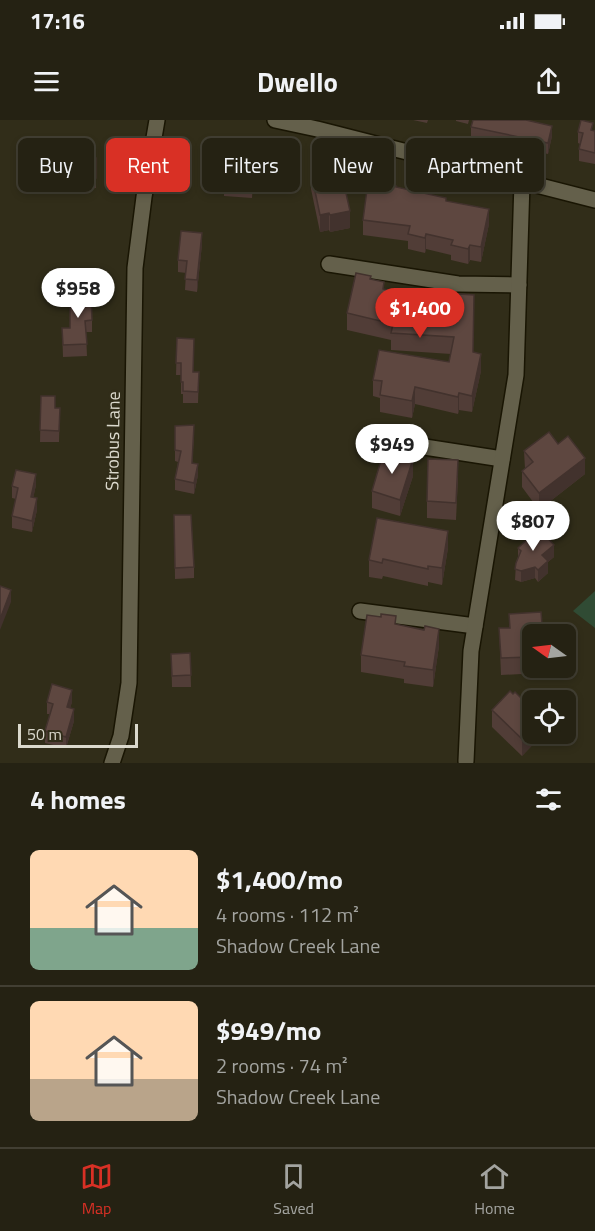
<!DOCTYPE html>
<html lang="en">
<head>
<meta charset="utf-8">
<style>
  body { margin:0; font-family:"Titillium Web",sans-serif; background:#312f21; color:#f1f3f6; height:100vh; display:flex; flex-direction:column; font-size:22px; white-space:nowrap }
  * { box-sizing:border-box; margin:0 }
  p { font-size:20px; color:#a3a4a0 }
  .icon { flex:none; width:33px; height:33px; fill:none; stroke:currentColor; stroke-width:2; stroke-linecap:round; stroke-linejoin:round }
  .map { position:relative; height:643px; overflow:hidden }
  .side { display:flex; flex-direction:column; background:#252213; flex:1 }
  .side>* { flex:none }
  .guide { position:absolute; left:18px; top:18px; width:560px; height:54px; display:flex; gap:12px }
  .needle { width:39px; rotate:284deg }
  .fabs { position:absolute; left:522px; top:504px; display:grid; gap:12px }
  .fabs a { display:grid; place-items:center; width:54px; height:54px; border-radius:9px; background:#252213; box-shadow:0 3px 9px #0003,0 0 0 2px #423f33; font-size:30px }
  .scale { position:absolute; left:18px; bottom:15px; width:120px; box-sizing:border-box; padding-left:6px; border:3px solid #dbd9cd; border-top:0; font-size:16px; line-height:21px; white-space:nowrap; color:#dbd9cd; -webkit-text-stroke:4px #312d19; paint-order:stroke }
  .price { position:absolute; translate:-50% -51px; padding:0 14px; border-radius:21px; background:#fff; color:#222; font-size:20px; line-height:39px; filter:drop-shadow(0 2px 3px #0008) }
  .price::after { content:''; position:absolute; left:50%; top:36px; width:18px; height:14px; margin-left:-9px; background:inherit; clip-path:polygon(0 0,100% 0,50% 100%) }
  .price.active { background:#d93025; color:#fff }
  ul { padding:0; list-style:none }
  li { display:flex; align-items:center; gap:18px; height:150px; padding:0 30px }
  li+li { border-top:2px solid #423f33 }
  li span { display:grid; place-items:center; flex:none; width:168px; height:120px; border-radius:9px; color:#555 }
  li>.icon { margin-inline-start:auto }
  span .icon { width:72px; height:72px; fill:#fffc; stroke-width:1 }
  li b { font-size:26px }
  h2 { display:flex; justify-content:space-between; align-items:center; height:72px; padding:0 30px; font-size:26px }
  .pill { padding:0 21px; border-radius:9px; background:#252213; box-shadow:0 3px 9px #0003,0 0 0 2px #423f33; font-size:21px; line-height:54px }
  .pill.active { background:#d93025; color:#fff }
  .status { display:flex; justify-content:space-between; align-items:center; height:42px; padding:0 30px; background:#252213; direction:ltr }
  .status svg { height:16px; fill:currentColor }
  header { display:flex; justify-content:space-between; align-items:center; height:78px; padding:0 30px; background:#252213; font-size:27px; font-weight:700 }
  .tabs { display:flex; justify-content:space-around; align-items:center; height:84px; border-top:2px solid #423f33; background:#252213; font-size:16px; color:#a3a4a0 }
  .tabs a { display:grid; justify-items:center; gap:3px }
  .tabs .active { color:#d93025 }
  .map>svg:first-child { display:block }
  .green { fill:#304b34 }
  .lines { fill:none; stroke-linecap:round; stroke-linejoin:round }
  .minor-casing { stroke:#191503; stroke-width:18 }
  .minor { stroke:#64604b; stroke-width:15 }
  .wall { fill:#513d37 }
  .shaded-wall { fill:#42322d }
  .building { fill:#5e4740; stroke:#42322d; stroke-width:1.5 }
  .labels { text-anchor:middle; stroke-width:5; stroke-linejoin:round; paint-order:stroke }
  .street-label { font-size:18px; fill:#dbd9cd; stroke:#312d19 }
</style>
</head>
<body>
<div class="status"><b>17:16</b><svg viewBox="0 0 49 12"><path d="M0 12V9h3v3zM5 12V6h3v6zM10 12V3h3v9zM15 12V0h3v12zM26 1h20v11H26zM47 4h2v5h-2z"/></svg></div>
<header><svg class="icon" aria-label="menu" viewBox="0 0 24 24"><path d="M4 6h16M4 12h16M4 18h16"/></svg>Dwello<svg class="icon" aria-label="share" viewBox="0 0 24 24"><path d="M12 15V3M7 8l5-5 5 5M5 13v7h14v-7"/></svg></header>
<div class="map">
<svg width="595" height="643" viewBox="0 0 595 643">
  <rect width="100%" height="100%" fill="#312d19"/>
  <path class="green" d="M 595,471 L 595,508 L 573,491 Z"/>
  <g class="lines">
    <defs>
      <g id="minor">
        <path d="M 275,0 L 317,9 L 595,80"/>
        <path d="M 329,144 L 458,164 L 519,165"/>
        <path d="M 386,321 L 502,339"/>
        <path d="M 360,491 L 475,506"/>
        <path d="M 466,641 L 471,531 L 516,255 L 522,62"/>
        <path d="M 112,643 L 121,616 L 129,563 L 135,148 L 144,77 L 157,0"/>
      </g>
    </defs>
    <use href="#minor" class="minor-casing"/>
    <use href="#minor" class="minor"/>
  </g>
  <g class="wall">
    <path d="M 413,0 L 428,0 L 427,3 Z"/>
    <path d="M 456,0 L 469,0 L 468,4 L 456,1 Z"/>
    <path d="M 471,7 L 552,16 L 548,34 L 471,18 Z"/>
    <path d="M 593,10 L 595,11 L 595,44 L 579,41 L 579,29 L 580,24 L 578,23 L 578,12 Z"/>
    <path d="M 96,38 L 96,68 L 55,68 L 55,45 L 72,46 Z"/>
    <path d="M 226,44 L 224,65 L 203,63 L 203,52 Z"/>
    <path d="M 311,52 L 350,108 L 330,112 L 329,110 L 320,112 L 311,69 Z"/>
    <path d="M 253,60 L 252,78 L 224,76 L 224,64 Z"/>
    <path d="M 396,67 L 446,81 L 489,104 L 481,142 L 470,140 L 468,144 L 451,140 L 451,135 L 426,129 L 425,133 L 408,129 L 408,121 L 363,115 L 363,100 Z"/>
    <path d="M 202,124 L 197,172 L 185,170 L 186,153 L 178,152 L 178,140 Z"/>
    <path d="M 371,159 L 384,169 L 412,175 L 473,232 L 481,251 L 472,292 L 459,290 L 458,294 L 415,284 L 412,298 L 380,292 L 380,278 L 373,276 L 373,260 L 449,242 L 451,234 L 391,230 L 391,220 L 347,210 L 347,193 Z"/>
    <path d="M 70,173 L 92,200 L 92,212 L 86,212 L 87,236 L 63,237 L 62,208 L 70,208 Z"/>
    <path d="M 177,218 L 193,252 L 199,252 L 198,283 L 183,283 L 183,274 L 181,274 L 181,255 L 176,255 Z"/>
    <path d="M 41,276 L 55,288 L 60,288 L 59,322 L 40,322 Z"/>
    <path d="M 175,306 L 194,316 L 192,343 L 198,355 L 194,374 L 175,370 L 175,359 L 178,342 L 175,341 Z"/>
    <path d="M 558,324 L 585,354 L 539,390 L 522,367 L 522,351 L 525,349 L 524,331 Z"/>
    <path d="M 413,356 L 400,396 L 372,388 L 372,371 Z"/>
    <path d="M 458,357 L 456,400 L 427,398 L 427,381 Z"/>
    <path d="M 36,365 L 33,378 L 37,390 L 32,412 L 12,408 L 12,396 L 16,379 L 12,378 L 12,366 Z"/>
    <path d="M 174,395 L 194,447 L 194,458 L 175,459 Z"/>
    <path d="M 448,428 L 442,465 L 428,462 L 428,466 L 383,456 L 382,459 L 369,457 L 369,440 Z"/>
    <path d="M 518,428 L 554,437 L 548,442 L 548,453 L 538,462 L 535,458 L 521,462 L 515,460 L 516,443 L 518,437 Z"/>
    <path d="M 509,494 L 532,514 L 532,548 L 557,548 L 557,552 L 501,555 L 499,508 L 509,508 Z"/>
    <path d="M 396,504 L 439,526 L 433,567 L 404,563 L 404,559 L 361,552 L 361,535 Z"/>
    <path d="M 190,533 L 191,567 L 172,567 L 171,534 Z"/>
    <path d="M 47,582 L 72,582 L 70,588 L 74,601 L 66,628 L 45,623 L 45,611 L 50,594 L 47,594 Z"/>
    <path d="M 492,590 L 542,614 L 542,615 L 522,636 L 492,607 Z"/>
  </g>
  <g class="shaded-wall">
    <path d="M 552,6 L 552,16 L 548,34 L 548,23 Z"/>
    <path d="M 489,89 L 489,104 L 481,142 L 481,127 Z"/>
    <path d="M 350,91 L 350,108 L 330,112 L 330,95 Z"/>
    <path d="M 329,93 L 329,110 L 320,112 L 320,95 Z"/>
    <path d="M 202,113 L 202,124 L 197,172 L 197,160 Z"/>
    <path d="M 426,114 L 426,129 L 425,133 L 425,118 Z"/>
    <path d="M 470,125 L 470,140 L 468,144 L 468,129 Z"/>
    <path d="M 481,234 L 481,251 L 472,292 L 472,276 Z"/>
    <path d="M 415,267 L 415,284 L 412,298 L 412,281 Z"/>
    <path d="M 459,273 L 459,290 L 458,294 L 458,277 Z"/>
    <path d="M 585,338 L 585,354 L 539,390 L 539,373 Z"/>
    <path d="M 413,339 L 413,356 L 400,396 L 400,380 Z"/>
    <path d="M 198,344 L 198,355 L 194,374 L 194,363 Z"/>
    <path d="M 36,354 L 36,365 L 31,389 L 31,377 Z"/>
    <path d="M 37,378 L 37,390 L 32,412 L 32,401 Z"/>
    <path d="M 448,411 L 448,428 L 442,465 L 442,448 Z"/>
    <path d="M 554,425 L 554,437 L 548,442 L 548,453 L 538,462 L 538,450 L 542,435 Z"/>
    <path d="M 535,447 L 535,458 L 521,462 L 521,451 Z"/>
    <path d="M 11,470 L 11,482 L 0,510 L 0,499 Z"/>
    <path d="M 439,509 L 439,526 L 433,567 L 433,550 Z"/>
    <path d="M 72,570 L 72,582 L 67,599 L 67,587 Z"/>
    <path d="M 74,589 L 74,601 L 66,628 L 66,617 Z"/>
    <path d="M 532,609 L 532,614 L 542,614 L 542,615 L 522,636 L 522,619 Z"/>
  </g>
  <g class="building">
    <path d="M 473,0 L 526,0 L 552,6 L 548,23 L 471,7 Z"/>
    <path d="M 581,0 L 593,3 L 591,10 L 595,11 L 595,33 L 579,29 L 583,13 L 578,12 Z"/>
    <path d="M 204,30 L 226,32 L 224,53 L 203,52 Z"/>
    <path d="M 72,37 L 96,38 L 96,58 L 55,58 L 55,45 L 72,46 Z"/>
    <path d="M 226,46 L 253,48 L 252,66 L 224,64 Z"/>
    <path d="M 340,46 L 350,91 L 330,95 L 329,93 L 320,95 L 311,52 Z"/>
    <path d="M 368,62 L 396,66 L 396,67 L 446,78 L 446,81 L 489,89 L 481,127 L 470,125 L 468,129 L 451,125 L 453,120 L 426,114 L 425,118 L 408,114 L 410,106 L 363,100 Z"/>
    <path d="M 181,111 L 202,113 L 197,160 L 185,159 L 187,141 L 178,140 Z"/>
    <path d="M 356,153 L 371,156 L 370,159 L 384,162 L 383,169 L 412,175 L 413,171 L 436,176 L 458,178 L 459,174 L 474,175 L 473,232 L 481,234 L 472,276 L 459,273 L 458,277 L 415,267 L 412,281 L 380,275 L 382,261 L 373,260 L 379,230 L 449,242 L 454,217 L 391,213 L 393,204 L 347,193 Z"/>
    <path d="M 91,172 L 92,200 L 85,201 L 87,224 L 63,225 L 62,208 L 70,208 L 70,173 Z"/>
    <path d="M 177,218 L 194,219 L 193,252 L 199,252 L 198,272 L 183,271 L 183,262 L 181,262 L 181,243 L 176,243 Z"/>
    <path d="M 41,276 L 55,276 L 55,288 L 60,288 L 59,311 L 40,310 Z"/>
    <path d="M 194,305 L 192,343 L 198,344 L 194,363 L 175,359 L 181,331 L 175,330 L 175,306 Z"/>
    <path d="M 549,312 L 558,324 L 568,316 L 585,338 L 539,373 L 522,351 L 533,342 L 524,331 Z"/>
    <path d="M 384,330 L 413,339 L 400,380 L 372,371 Z"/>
    <path d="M 428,339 L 458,340 L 456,383 L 427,381 Z"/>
    <path d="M 16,350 L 36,354 L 31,377 L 37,378 L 32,401 L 12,396 L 18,368 L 12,366 Z"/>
    <path d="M 174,395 L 191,395 L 194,447 L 175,448 Z"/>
    <path d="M 377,398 L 448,411 L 442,448 L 428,446 L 428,449 L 383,439 L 382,443 L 369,440 Z"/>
    <path d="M 541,411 L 554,425 L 542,435 L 548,441 L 538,450 L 535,447 L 521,451 L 515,449 L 516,443 L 521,431 L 518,428 L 535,412 L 537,415 Z"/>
    <path d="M 0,466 L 11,470 L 0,499 Z"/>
    <path d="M 541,492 L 542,504 L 555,503 L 556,514 L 532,514 L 532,537 L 501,538 L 499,508 L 510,508 L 509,494 Z"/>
    <path d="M 381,494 L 396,496 L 395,504 L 424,510 L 425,506 L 439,509 L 433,550 L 404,546 L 405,542 L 361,535 L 367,495 L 381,497 Z"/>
    <path d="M 190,533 L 191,555 L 172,556 L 171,534 Z"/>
    <path d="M 52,564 L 72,570 L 67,587 L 74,589 L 66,617 L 45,611 L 53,584 L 47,582 Z"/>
    <path d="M 510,571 L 513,574 L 515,572 L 532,589 L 532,609 L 522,619 L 492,590 Z"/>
  </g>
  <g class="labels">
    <g class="street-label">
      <text transform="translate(113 321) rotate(-89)" y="6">Strobus Lane</text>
    </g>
  </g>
</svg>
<div class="fabs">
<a><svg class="needle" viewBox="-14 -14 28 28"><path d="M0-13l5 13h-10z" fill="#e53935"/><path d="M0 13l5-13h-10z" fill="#a3a4a0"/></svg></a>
<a><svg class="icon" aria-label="locate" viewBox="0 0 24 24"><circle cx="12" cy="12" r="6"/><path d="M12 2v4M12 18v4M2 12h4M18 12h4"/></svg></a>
</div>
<div class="scale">50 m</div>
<b class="price" style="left:78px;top:199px">$958</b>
<b class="price active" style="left:420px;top:219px">$1,400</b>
<b class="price" style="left:392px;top:355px">$949</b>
<b class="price" style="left:533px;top:432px">$807</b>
<div class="guide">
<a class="pill">Buy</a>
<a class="pill active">Rent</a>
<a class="pill">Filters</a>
<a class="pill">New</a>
<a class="pill">Apartment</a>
</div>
</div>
<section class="side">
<h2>4 homes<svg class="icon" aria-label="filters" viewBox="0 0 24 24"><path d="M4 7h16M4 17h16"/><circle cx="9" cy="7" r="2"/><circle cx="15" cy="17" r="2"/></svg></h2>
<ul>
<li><span style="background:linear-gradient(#ffd9b3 65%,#7fa58c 0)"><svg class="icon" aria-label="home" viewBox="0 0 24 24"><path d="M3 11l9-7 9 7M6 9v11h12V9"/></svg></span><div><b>$1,400/mo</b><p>4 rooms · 112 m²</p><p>Shadow Creek Lane</p></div></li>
<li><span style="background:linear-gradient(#ffd9b3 65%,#b9a48a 0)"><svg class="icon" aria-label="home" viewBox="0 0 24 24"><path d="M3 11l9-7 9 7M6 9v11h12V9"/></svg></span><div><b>$949/mo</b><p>2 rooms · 74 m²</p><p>Shadow Creek Lane</p></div></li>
</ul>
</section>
<nav class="tabs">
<a class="active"><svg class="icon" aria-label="map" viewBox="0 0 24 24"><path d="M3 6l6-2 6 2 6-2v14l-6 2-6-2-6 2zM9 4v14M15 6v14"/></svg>Map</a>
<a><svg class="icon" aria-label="saved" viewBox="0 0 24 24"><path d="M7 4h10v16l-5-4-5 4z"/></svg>Saved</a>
<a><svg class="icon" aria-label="home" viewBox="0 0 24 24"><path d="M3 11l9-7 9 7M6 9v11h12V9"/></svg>Home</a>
</nav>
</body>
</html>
